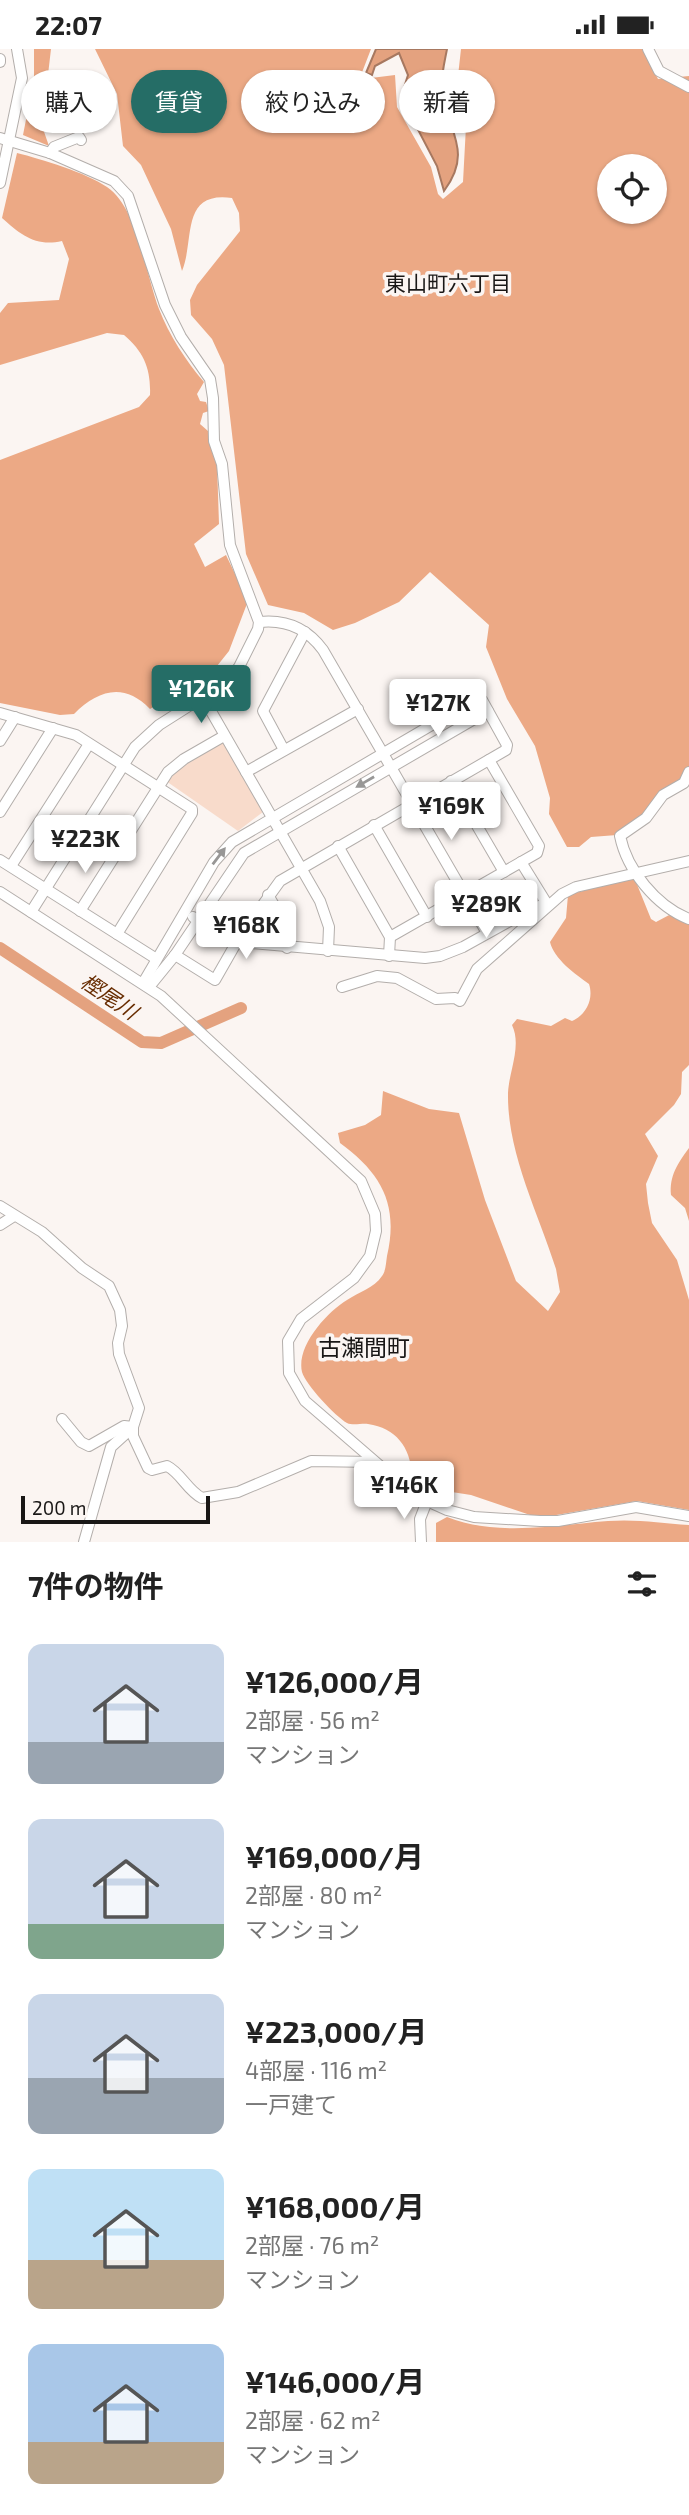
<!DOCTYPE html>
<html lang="ja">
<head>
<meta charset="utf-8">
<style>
  body { margin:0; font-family:"Exo 2","Noto Sans JP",sans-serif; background:#f6f6f6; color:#222; height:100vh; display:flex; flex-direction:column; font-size:26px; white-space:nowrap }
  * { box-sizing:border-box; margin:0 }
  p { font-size:23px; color:#767676 }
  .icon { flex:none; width:38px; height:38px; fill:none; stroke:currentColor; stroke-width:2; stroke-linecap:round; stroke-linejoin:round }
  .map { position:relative; height:1493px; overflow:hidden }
  .details { display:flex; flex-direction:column; background:#fff; flex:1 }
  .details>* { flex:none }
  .hud { position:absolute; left:21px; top:21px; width:648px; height:63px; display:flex; gap:14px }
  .buttons { position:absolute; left:597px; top:105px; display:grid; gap:14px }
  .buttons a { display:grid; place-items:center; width:70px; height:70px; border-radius:50%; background:#fff; box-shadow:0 2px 5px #0004; font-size:35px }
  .scale { position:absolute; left:21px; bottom:18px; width:189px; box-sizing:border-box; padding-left:7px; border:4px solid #191716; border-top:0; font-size:19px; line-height:24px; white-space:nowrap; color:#191716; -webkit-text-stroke:5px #fbf5f2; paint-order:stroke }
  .price { position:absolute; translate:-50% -60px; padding:0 16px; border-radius:7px; background:#fff; color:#222; font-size:23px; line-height:46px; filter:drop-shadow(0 2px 4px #0008) }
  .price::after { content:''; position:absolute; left:50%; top:42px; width:21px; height:16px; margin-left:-10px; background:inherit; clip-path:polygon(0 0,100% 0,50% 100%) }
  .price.active { background:#256d66; color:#fff }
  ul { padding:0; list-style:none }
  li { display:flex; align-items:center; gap:21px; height:175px; padding:0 28px }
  li span { display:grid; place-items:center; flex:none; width:196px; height:140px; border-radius:14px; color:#555 }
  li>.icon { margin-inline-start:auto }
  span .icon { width:84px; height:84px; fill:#fffc; stroke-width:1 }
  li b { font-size:30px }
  h2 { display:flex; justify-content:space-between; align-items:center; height:84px; padding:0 28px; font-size:30px }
  .chip { padding:0 24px; border-radius:32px; background:#fff; box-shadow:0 2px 5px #0004; font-size:24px; line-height:63px }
  .chip.active { background:#256d66; color:#fff }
  .status { display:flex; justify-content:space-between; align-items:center; height:49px; padding:0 35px; background:#fff; direction:ltr }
  .status svg { height:19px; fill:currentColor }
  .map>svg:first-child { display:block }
  .green { fill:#f8dbcb }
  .forest { fill:#eca985; fill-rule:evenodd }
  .water { fill:#e4a27f; stroke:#a77860; stroke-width:2 }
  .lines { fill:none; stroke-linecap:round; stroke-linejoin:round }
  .river { stroke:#e4a27f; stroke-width:12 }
  .minor-casing { stroke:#b3aeab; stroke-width:12 }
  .minor { stroke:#fff; stroke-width:10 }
  .oneway { fill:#989796 }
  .labels { text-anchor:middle; stroke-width:7; stroke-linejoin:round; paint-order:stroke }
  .neighbourhood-label { font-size:21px; fill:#191716; stroke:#fbf5f2 }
  .water-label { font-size:21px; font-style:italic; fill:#682d02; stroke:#fbf5f2 }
  .quarter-label { font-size:23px; fill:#191716; stroke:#fbf5f2 }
</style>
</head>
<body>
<div class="status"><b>22:07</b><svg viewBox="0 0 49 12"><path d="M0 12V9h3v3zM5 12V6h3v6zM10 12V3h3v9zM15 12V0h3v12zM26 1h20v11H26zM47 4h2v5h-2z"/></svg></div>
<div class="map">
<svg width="689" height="1493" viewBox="0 0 689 1493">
  <rect width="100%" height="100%" fill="#fbf5f2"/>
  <path class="green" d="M 223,692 L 263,763 L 238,782 L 166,732 L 176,719 Z"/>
  <g class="forest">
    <path d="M 34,0 L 51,0 L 42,77 L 49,97 L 23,86 L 34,30 Z"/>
    <path d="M 95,0 L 371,0 L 361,26 L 371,29 L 395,26 L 397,58 L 431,118 L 438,145 L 443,150 L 463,133 L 466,77 L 458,27 L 461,0 L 643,0 L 658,30 L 689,27 L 689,719 L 683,732 L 661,744 L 648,763 L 617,786 L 591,788 L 579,798 L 567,798 L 549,765 L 550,749 L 535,697 L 507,650 L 486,598 L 489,576 L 430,523 L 399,553 L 355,574 L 333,581 L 304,564 L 268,556 L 246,505 L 224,316 L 212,290 L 191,266 L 190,251 L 197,236 L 240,182 L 239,164 L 232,149 C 180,142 195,190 182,222 L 171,180 L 155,146 L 141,116 L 123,97 L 117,45 ZM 609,117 L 654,117 L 654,163 L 609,163 Z"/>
    <path d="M 17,104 C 41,110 87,124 107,138 C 138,159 146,227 159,260 C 169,286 186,312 204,333 L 197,345 L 200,352 L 206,353 L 209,362 L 203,364 L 200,375 L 208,382 L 217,415 L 219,475 L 194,495 L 205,518 L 226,506 L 248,552 L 229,602 L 213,622 L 150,660 C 124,633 98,641 74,665 L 60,666 L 0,654 L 0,411 L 139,358 L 150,346 C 151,320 144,303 124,286 L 107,284 L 0,316 L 0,264 L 8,254 L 59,251 L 69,210 L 62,192 C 36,198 21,186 2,169 Z"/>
    <path d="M 634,828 L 651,870 L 656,873 L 673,864 L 689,872 L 689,1016 L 682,1023 L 681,1045 L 674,1056 L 645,1085 L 658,1107 L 646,1135 L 648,1154 L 652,1174 L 677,1211 L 689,1251 L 689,1461 L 637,1452 L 539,1469 L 471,1446 L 426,1439 L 412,1425 C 410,1398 396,1379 368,1375 C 362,1374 353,1377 347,1374 C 335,1367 306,1336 302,1323 C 296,1297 327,1263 347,1251 C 359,1243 374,1239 382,1227 C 386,1222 386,1213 387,1207 C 399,1155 381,1124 340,1094 L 338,1084 L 365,1076 L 381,1066 L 383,1042 L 429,1060 L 459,1064 L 485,1151 L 516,1232 L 548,1262 L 560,1243 L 556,1220 C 538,1163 507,1104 508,1044 C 509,1022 522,997 512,976 L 517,970 L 551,977 L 565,969 L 572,972 C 586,966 594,950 589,935 C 575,925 554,910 550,893 L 566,869 L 568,846 Z"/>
    <path d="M 689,1099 L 689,1172 L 685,1159 L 671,1146 C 669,1127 678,1114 689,1099 Z"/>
    <path d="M 447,1468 C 497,1488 555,1476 608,1472 C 637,1470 661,1474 689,1476 L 689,1493 L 436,1493 L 436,1474 Z"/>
  </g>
  <path class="water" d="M 376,0 L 447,0 C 445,11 442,22 442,33 C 441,77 477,98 444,142 L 437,117 L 401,48 L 408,26 L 399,4 L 375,17 L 372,26 L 366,24 Z"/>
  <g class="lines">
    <path class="river" d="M 0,899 L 142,993 L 161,994 L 241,959"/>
    <defs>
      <g id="minor">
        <path d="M 648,0 L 659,22 L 689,38"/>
        <path d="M 0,10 L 0,13"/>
        <path d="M 0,89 L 50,104 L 114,132 L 128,147 L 165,256 L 181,288 L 210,330 L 213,349 L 214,392 L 222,415 L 230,496 L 259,573 L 258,580 L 239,618 L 225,634 L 159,676 L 135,698 L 31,863"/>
        <path d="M 50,104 L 54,98 L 79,88 L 81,91"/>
        <path d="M 0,134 L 22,29 L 17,0"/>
        <path d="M 259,573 C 286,570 307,579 323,601 L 487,884"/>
        <path d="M 204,650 L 320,852 L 329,878 L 328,902"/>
        <path d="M 0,664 L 76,686 L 192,760 L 192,764 L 117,885"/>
        <path d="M 0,692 L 15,668"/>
        <path d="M 284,701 L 263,662 L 305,583"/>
        <path d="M 246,723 L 358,660"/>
        <path d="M 689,723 L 684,734 L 663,746 L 646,769 L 620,787 C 627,821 656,857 689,870"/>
        <path d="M 451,732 L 504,823"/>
        <path d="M 0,763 L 53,679"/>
        <path d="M 374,776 L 427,868"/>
        <path d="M 338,797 L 390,888 L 389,907"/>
        <path d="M 0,811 L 155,909"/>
        <path d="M 521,813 L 547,855"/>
        <path d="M 11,817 L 89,695"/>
        <path d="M 0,843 L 161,947 L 361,1132 L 375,1165 L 376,1182 L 370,1207 L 354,1229 L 301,1270 L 288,1292 L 289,1324 L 305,1352 L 386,1422 L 427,1452 L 447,1461 L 474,1468 L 540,1472 L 558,1472 L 636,1458 L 689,1467"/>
        <path d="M 268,846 L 287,878 L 287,899"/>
        <path d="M 80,862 L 168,723 L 184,710 L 224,687"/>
        <path d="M 193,868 L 224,888 L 239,893 L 425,909 L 440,907 L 463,898 L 535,858 L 547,855"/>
        <path d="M 390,888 L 537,804 L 539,797 L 489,711"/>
        <path d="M 143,934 L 214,813 L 232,793 L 476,650 L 482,651 L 507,696 L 506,701 L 280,832 L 239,889 L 215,931 L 175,906"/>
        <path d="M 149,938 L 175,906 L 244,804 L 488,662"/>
        <path d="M 342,938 L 377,927 L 397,929 L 436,950 L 455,949 L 460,952 L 477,920 L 562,845 L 576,838 L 689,812"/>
        <path d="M 0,1157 L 42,1183 L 82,1219 L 109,1237 L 120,1261 L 122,1277 L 118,1294 L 119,1305 L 139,1359 L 133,1378 L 111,1398 L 84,1493"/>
        <path d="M 0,1176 L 14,1167"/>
        <path d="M 62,1370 L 81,1393 L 89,1397 L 124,1377 L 133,1378"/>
        <path d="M 133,1378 L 133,1387 L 148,1419 L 152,1421 L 167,1417 C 181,1424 187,1441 202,1449 L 238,1443 L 311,1412 L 374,1413"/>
        <path d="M 421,1493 L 420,1470 L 427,1452"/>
      </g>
    </defs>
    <use href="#minor" class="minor-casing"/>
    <use href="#minor" class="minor"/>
  </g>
  <defs><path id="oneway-solid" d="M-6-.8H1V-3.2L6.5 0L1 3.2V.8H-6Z" transform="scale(1.75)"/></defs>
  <g class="oneway">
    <use href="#oneway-solid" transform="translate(365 733) rotate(150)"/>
    <use href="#oneway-solid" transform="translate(219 807) rotate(-53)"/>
  </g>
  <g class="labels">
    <g class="neighbourhood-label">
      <text x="448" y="242">東山町六丁目</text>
    </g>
    <g class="water-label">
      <text transform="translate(109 948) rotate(34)" y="7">樫尾川</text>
    </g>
    <g class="quarter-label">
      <text x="364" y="1307">古瀬間町</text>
    </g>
  </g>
</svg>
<div class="buttons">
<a><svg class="icon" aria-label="locate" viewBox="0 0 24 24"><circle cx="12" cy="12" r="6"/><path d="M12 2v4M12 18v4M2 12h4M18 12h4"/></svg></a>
</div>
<div class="scale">200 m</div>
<b class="price active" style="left:201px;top:676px">¥126K</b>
<b class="price" style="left:438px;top:690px">¥127K</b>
<b class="price" style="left:451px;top:793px">¥169K</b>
<b class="price" style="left:85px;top:826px">¥223K</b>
<b class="price" style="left:486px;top:891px">¥289K</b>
<b class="price" style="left:246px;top:912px">¥168K</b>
<b class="price" style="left:404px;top:1472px">¥146K</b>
<div class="hud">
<a class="chip">購入</a>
<a class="chip active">賃貸</a>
<a class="chip">絞り込み</a>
<a class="chip">新着</a>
</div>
</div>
<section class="details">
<h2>7件の物件<svg class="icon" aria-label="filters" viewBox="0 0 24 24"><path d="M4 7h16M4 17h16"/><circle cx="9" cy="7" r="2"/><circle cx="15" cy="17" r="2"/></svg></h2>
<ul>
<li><span style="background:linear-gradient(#c9d6e8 70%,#9aa5b1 0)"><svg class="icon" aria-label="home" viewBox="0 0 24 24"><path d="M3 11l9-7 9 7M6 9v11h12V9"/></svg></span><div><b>¥126,000/月</b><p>2部屋 · 56 m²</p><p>マンション</p></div></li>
<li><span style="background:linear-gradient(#c9d6e8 75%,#7fa58c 0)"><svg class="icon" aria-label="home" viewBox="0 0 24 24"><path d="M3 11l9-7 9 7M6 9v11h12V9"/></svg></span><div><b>¥169,000/月</b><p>2部屋 · 80 m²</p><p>マンション</p></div></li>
<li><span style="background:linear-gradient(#c9d6e8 60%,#9aa5b1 0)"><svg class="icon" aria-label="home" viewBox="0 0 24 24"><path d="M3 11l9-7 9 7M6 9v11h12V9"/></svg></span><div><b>¥223,000/月</b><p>4部屋 · 116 m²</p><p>一戸建て</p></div></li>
<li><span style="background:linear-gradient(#bfe0f5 65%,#b9a48a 0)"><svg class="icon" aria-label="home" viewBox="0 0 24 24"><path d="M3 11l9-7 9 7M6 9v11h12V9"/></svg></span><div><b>¥168,000/月</b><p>2部屋 · 76 m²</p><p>マンション</p></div></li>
<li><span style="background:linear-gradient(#a9c7e8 70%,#b9a48a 0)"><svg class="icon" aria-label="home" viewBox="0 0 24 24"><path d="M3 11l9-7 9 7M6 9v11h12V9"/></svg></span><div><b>¥146,000/月</b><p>2部屋 · 62 m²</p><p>マンション</p></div></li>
</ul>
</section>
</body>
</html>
